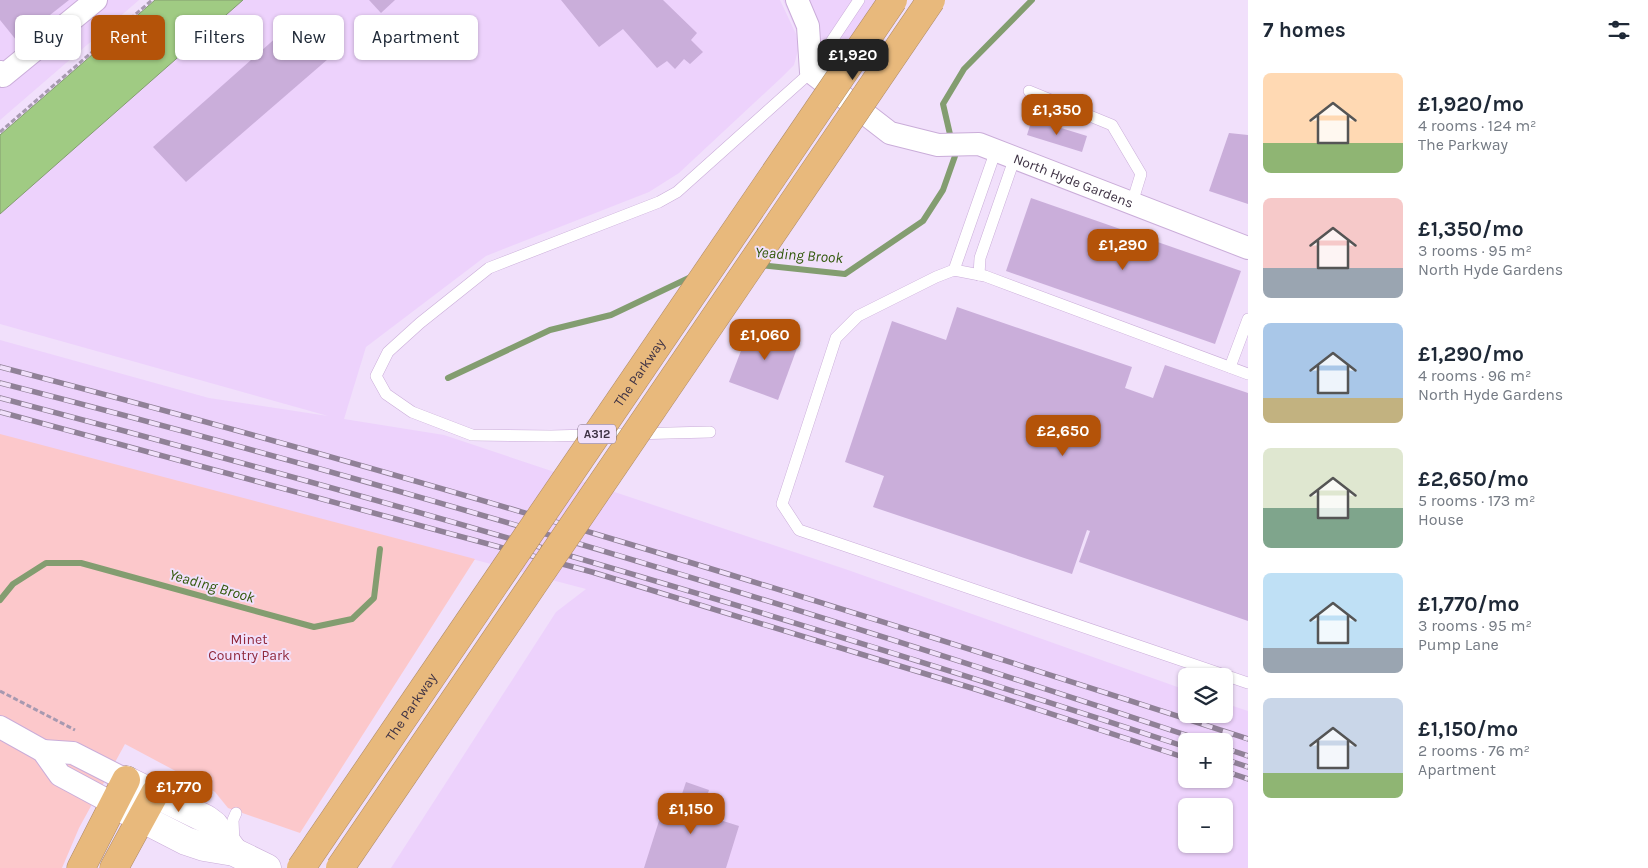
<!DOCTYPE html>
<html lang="en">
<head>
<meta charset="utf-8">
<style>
  body { margin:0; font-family:Karla,sans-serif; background:#f2f2f3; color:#1f2937; height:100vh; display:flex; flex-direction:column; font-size:19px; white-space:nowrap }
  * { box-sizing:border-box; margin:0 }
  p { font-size:16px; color:#747a83 }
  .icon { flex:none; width:28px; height:28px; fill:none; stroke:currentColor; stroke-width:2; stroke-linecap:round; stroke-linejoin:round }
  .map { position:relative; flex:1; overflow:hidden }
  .details { display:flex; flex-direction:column; background:#fff; width:400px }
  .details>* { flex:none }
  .banner { position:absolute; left:15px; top:15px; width:475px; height:45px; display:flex; gap:10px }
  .fabs { position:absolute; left:1178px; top:668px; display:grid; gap:10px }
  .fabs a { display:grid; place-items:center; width:55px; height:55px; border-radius:8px; background:#fff; box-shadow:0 1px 4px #0004; font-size:25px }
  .price { position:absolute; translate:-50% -42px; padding:0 11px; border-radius:10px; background:#b45309; color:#fff; font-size:16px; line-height:32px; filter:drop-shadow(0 1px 2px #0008) }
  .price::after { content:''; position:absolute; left:50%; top:30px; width:15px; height:11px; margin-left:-8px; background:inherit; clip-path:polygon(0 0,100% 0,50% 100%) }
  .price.current { background:#222; color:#fff }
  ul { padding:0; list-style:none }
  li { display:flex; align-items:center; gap:15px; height:125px; padding:0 15px }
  li span { display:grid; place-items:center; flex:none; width:140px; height:100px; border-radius:8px; color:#555 }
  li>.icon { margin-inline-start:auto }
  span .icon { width:60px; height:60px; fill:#fffc; stroke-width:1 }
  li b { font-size:21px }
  h2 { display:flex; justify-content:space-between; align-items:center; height:60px; padding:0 15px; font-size:21px }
  .tag { padding:0 18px; border-radius:8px; background:#fff; box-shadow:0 1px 4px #0004; font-size:18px; line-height:45px }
  .tag.current { background:#b45309; color:#fff }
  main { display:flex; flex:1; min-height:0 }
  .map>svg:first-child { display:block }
  .built { fill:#edd2fc; fill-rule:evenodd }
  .green { fill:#fcc8cb }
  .water { fill:#a0cb83; stroke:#839d70 }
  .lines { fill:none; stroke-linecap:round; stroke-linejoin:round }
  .stream { stroke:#839d70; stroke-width:6 }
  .building { fill:#caaeda }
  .lane-casing { stroke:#caadd9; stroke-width:12 }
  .street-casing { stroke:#caadd9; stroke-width:24 }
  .secondary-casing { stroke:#caadd9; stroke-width:29 }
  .highway-casing { stroke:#ac8a68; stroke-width:29 }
  .path { stroke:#a799b0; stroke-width:3; stroke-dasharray:5 2.5; stroke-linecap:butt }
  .lane { stroke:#fff; stroke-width:11 }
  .street { stroke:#fff; stroke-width:22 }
  .secondary { stroke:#fff; stroke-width:28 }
  .highway { stroke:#e8b97c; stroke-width:28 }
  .rail-casing { stroke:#908197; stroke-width:5.5 }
  .rail { stroke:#f1e0fb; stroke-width:4; stroke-dasharray:11; stroke-linecap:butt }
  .highway-bridge-casing { stroke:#ac8a68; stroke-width:29; stroke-linecap:butt }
  .highway-bridge { stroke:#e8b97c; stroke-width:28 }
  .labels { text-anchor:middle; stroke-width:4; stroke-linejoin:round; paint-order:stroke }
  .shield { fill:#f1e0fb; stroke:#74667b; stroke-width:1 }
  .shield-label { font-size:12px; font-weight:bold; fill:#3e3244 }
  .street-label { font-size:14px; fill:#3e3244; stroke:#f1e0fb }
  .park-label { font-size:14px; fill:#90293d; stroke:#f1e0fb }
  .water-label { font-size:15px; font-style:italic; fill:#31580b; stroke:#f1e0fb }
</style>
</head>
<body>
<main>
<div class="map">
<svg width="1248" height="868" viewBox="0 0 1248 868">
  <rect width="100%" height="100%" fill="#f1e0fb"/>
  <g class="built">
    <path d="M 0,0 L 139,0 L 0,120 Z"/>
    <path d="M 243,0 L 780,0 L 796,34 L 799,47 L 794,65 L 781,78 L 679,173 L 649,192 L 486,256 L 366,347 L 344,419 L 444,435 L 848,570 L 1186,690 L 1186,714 L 1224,714 L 1224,703 L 1248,711 L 1248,868 L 391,868 L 556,612 L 586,589 L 0,435 L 0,340 L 209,398 L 328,416 L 0,324 L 0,200 ZM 1186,741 L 1224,741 L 1224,779 L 1186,779 ZM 1186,806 L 1224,806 L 1224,844 L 1186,844 Z"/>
    <path d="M 783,0 L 878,0 L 834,67 L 808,58 Z"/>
  </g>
  <path class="green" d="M 0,434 L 475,559 L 300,833 L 228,808 L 215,792 L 125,744 L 79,828 L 62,868 L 0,868 Z"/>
  <path class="water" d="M 155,0 L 243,0 L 0,214 L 0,135 Z"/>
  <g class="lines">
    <g class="stream">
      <path d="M 760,265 L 845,274 L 923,221 L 943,190 L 955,156 L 943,104 L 964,69 L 1032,0"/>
      <path d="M 448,378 L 550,330 L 611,315 L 693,276"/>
      <path d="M 0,600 L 13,584 L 46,563 L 81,563 L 314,627 L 352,619 L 374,598 L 380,549"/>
    </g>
  </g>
  <g class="building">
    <path d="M 0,0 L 69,0 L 17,41 L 0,20 Z"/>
    <path d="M 369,0 L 395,0 L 381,13 Z"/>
    <path d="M 561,0 L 663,0 L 697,33 L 691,40 L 703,52 L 690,64 L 684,59 L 675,69 L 667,61 L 657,68 L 623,29 L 599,47 Z"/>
    <path d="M 296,20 L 328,59 L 186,182 L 153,147 Z"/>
    <path d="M 1032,119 L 1087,136 L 1082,152 L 1027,135 Z"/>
    <path d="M 1229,133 L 1248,135 L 1248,204 L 1209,191 Z"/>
    <path d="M 1031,198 L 1241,271 L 1215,344 L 1006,271 Z"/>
    <path d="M 957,307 L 1132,367 L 1125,388 L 1153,398 L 1165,365 L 1248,393 L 1248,621 L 1079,562 L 1090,531 L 1087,530 L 1072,574 L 873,507 L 884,476 L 845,462 L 892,321 L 946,340 Z"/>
    <path d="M 752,322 L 800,340 L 778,400 L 729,382 Z"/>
    <path d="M 686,782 L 709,790 L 701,814 L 739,826 L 726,868 L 644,868 L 665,802 L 678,806 Z"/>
    <path d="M 1186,824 L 1186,836 L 1182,835 Z"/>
    <path d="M 1224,824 L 1232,826 L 1224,849 L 1209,844 L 1224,844 Z"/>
  </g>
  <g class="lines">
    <defs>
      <g id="lane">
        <path d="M 1029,91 L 1112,125 L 1141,174 L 1132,203"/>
        <path d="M 954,270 L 996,150"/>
        <path d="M 979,275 L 980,258 L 1015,157"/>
        <path d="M 1230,367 L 1248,319"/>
        <path d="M 1248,374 L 985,276 L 954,270 L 936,277 L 858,316 L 836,338 L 782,504 L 799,530 L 1248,683"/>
        <path d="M 710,432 L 551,436 L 472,435 L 412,412 L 386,394 L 376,376 L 388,352 L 420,323 L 489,268 L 659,202 L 677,192 L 811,72 L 859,0"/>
        <path d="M 234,843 L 233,820 L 236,813"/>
      </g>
      <g id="street">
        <path id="s1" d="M 797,0 L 808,26 L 811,72 L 890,133 L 938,145 L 979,144 L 1248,248"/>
        <path d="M 0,72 L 3,76 L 96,0"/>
        <path d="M 0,727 L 43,751 L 60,775 L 114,804"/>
        <path d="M 43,751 L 73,753 L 126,780"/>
      </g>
      <g id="secondary">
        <path d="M 126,780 L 206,819 L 214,825 L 234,852"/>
        <path d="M 114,804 L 186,841 L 204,847 L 234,852 L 267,868"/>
      </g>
      <g id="highway">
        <path d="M 81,868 L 126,780"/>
        <path d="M 114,868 L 155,793"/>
      </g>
    </defs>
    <use href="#lane" class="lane-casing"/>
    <use href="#street" class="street-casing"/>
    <use href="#secondary" class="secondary-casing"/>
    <use href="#highway" class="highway-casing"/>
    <g class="path">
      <path d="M 0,132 L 152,0"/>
      <path d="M 0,691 L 75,730"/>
    </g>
    <use href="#lane" class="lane"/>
    <use href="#street" class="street"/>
    <use href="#secondary" class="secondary"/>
    <use href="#highway" class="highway"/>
    <defs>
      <g id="rail">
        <path d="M 0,367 C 420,476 835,604 1248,739"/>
        <path d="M 0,383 C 406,487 807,609 1204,741"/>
        <path d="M 0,398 C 399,503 795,618 1186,747"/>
        <path d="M 0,412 L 592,572 L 975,689 L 1186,758"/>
        <path d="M 1224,748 L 1248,756"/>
        <path d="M 1224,759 L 1248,767"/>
        <path d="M 1224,771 L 1248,779"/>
      </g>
    </defs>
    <use href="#rail" class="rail-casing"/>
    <use href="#rail" class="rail"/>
    <defs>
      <g id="highway-bridge">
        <path id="s2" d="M 301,868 L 893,0"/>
        <path d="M 340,868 L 931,0"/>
      </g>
    </defs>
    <use href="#highway-bridge" class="highway-bridge-casing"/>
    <use href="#highway-bridge" class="highway-bridge"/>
  </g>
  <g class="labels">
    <rect class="shield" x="578" y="424.5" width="38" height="19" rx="4"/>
    <g class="shield-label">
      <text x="597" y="438">A312</text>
    </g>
    <g class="street-label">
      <text dy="5" stroke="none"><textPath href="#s1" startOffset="366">North Hyde Gardens</textPath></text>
      <text dy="5" stroke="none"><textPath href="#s2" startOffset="600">The Parkway</textPath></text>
      <text dy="5" stroke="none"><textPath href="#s2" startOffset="195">The Parkway</textPath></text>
    </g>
    <g class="park-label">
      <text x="249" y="644">Minet<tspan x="249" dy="16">Country Park</tspan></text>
    </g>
    <g class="water-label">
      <text transform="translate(799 255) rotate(4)" y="5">Yeading Brook</text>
      <text transform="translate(212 586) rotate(16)" y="5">Yeading Brook</text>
    </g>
  </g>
</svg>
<div class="fabs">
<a><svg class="icon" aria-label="layers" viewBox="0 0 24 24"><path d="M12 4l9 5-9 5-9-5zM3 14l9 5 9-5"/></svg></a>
<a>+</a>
<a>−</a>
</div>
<b class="price current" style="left:853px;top:81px">£1,920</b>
<b class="price" style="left:1057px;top:136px">£1,350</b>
<b class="price" style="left:1123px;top:271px">£1,290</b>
<b class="price" style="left:765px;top:361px">£1,060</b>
<b class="price" style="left:1063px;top:457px">£2,650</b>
<b class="price" style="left:179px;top:813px">£1,770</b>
<b class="price" style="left:691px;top:835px">£1,150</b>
<div class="banner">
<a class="tag">Buy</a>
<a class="tag current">Rent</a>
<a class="tag">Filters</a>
<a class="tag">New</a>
<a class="tag">Apartment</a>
</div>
</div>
<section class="details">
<h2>7 homes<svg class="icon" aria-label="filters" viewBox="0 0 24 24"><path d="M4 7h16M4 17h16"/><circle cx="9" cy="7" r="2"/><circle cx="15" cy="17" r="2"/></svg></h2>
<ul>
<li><span style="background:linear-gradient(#ffd9b3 70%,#8fb573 0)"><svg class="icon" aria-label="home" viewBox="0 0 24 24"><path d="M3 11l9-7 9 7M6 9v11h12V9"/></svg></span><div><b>£1,920/mo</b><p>4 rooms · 124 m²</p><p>The Parkway</p></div></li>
<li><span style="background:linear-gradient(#f6c9c9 70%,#9aa5b1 0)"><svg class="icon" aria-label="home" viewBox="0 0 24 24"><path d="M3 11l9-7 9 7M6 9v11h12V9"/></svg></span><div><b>£1,350/mo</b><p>3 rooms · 95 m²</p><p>North Hyde Gardens</p></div></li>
<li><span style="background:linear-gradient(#a9c7e8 75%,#c2b280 0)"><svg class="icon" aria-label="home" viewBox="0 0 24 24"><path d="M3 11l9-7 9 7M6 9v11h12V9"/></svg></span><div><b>£1,290/mo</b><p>4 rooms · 96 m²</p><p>North Hyde Gardens</p></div></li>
<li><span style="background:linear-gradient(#dfe7d0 60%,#7fa58c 0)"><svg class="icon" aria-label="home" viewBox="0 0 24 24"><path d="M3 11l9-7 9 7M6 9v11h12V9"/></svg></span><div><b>£2,650/mo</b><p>5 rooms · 173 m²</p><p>House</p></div></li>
<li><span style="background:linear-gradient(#bfe0f5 75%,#9aa5b1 0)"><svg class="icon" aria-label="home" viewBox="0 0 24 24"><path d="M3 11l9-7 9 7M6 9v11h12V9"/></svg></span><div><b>£1,770/mo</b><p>3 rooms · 95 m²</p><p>Pump Lane</p></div></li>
<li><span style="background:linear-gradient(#c9d6e8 75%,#8fb573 0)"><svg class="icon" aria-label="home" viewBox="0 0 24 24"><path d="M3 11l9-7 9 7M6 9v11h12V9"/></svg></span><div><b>£1,150/mo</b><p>2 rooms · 76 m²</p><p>Apartment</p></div></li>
</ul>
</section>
</main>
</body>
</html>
